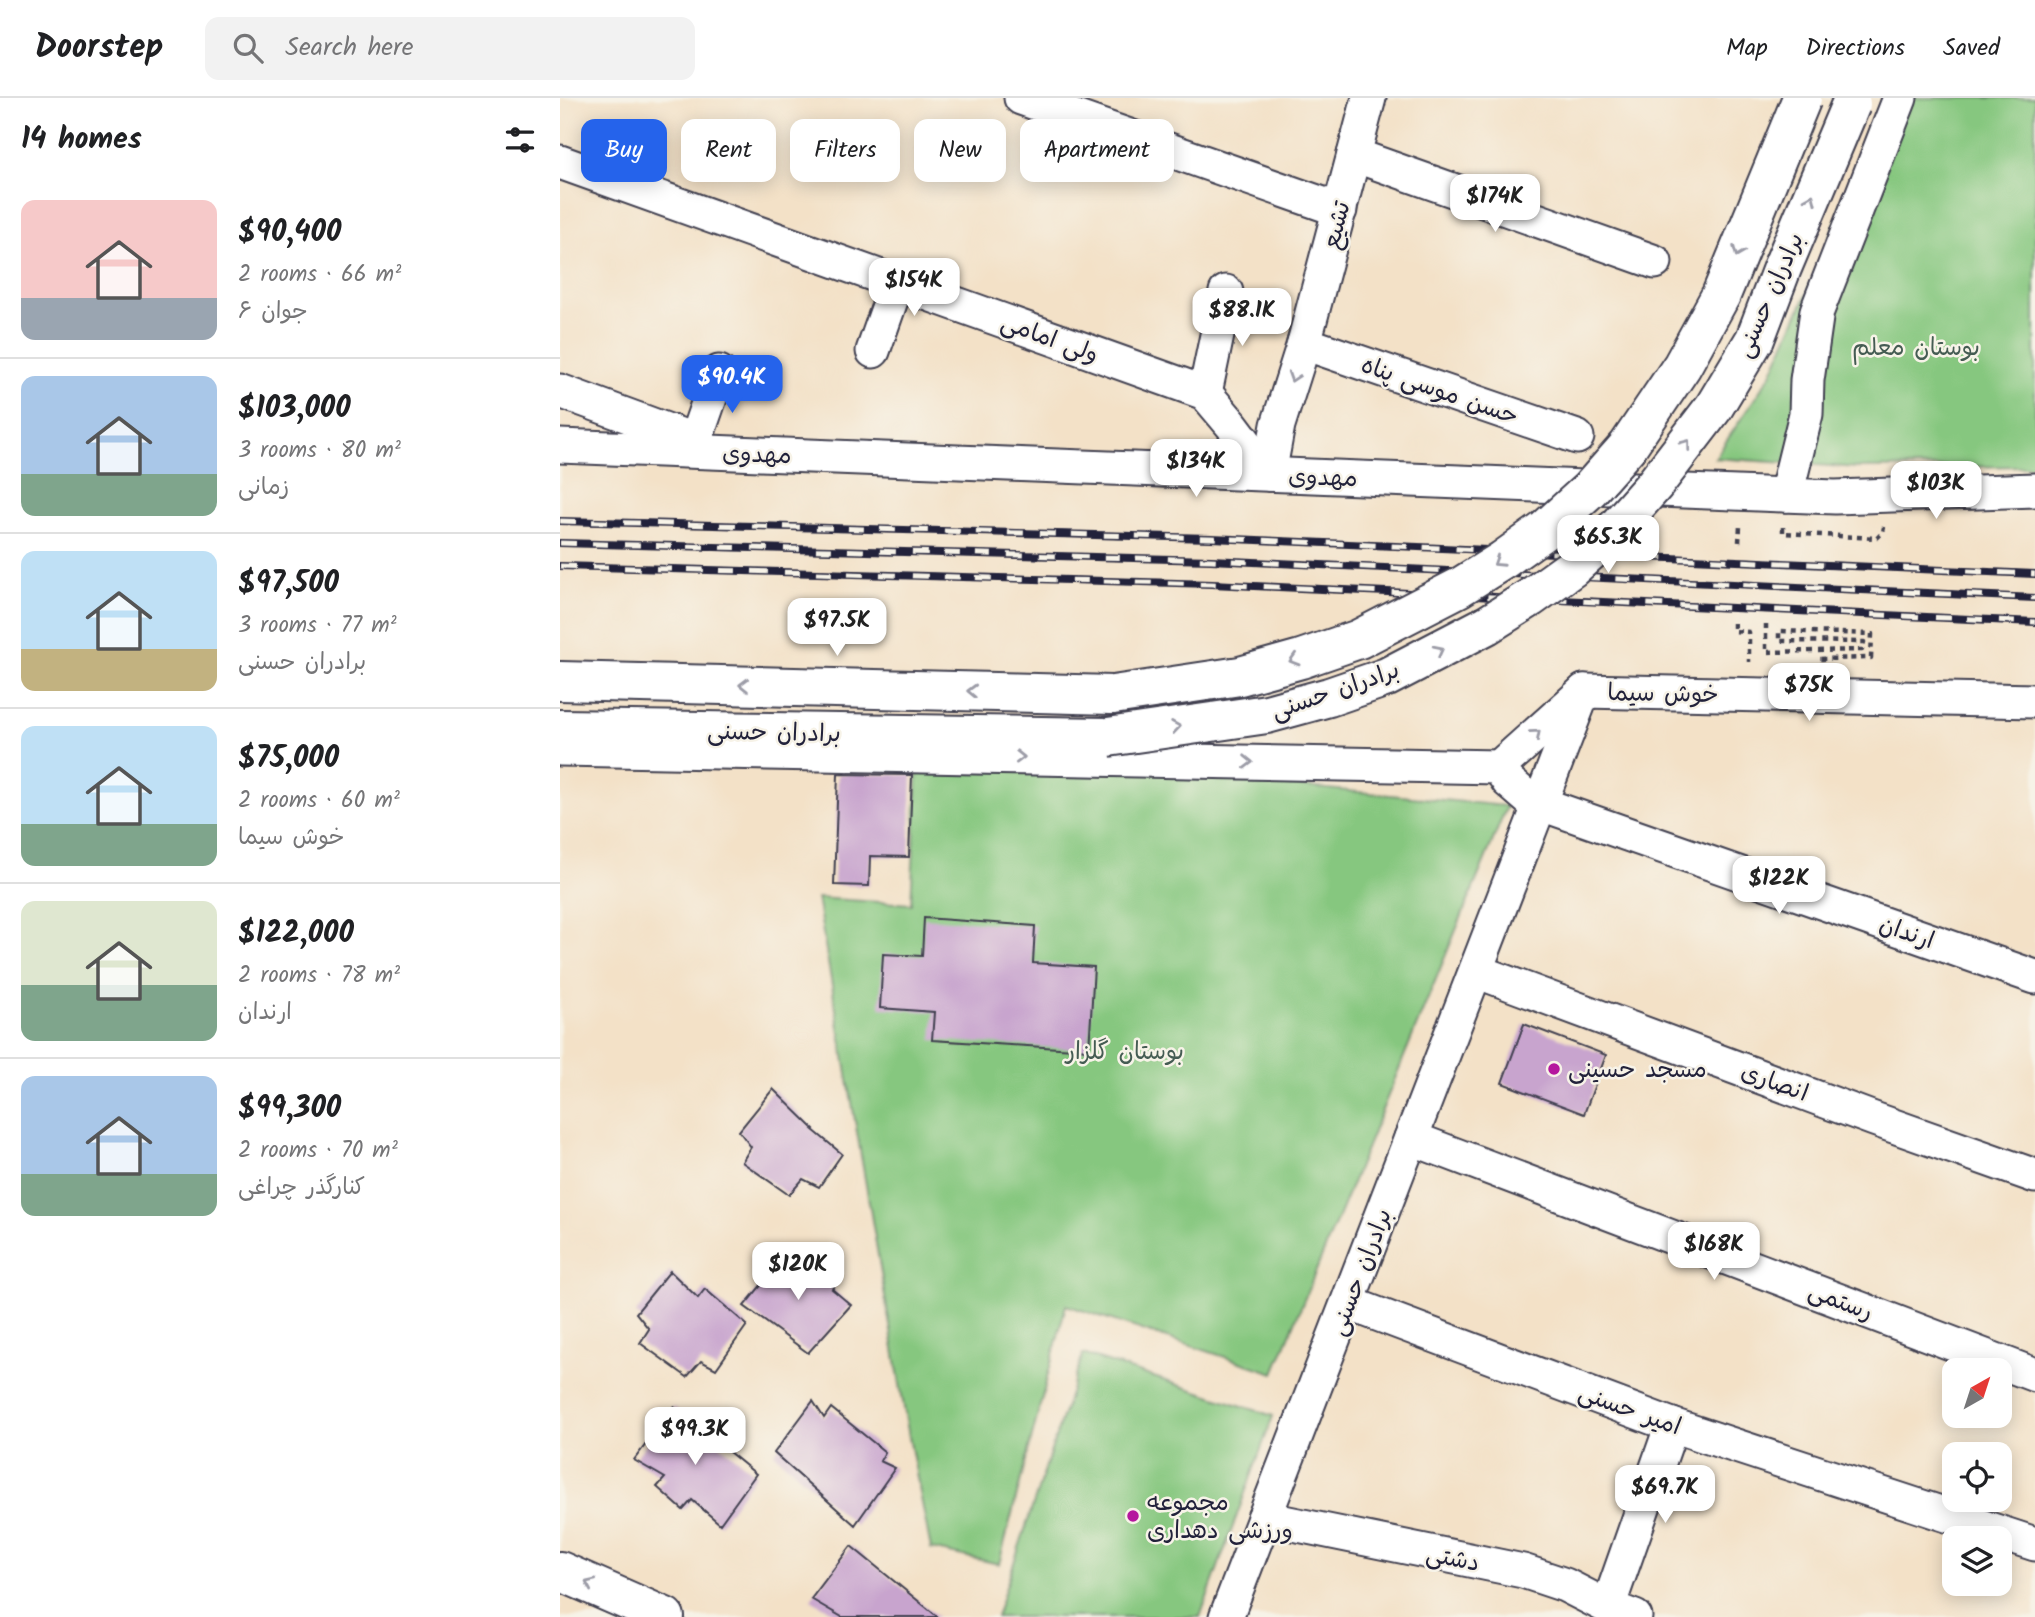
<!DOCTYPE html>
<html lang="en">
<head>
<meta charset="utf-8">
<style>
  body { margin:0; font-family:Kalam,"Playpen Sans Arabic",sans-serif; background:#f2f2f2; color:#202124; height:100vh; display:flex; flex-direction:column; font-size:26px; white-space:nowrap }
  * { box-sizing:border-box; margin:0 }
  p { font-size:23px; color:#757577 }
  .icon { flex:none; width:38px; height:38px; fill:none; stroke:currentColor; stroke-width:2; stroke-linecap:round; stroke-linejoin:round }
  .map { position:relative; flex:1; overflow:hidden }
  .drawer { display:flex; flex-direction:column; background:#fff; width:560px }
  .drawer>* { flex:none }
  .guide { position:absolute; left:21px; top:21px; width:665px; height:63px; display:flex; gap:14px }
  .needle { width:46px; rotate:39deg }
  .buttons { position:absolute; left:1382px; top:1260px; display:grid; gap:14px }
  .buttons a { display:grid; place-items:center; width:70px; height:70px; border-radius:14px; background:#fff; box-shadow:0 4px 18px #0003; font-size:35px }
  .price { position:absolute; translate:-50% -60px; padding:0 16px; border-radius:14px; background:#fff; color:#222; font-size:23px; line-height:46px; filter:drop-shadow(0 2px 4px #0008) }
  .price::after { content:''; position:absolute; left:50%; top:42px; width:21px; height:16px; margin-left:-10px; background:inherit; clip-path:polygon(0 0,100% 0,50% 100%) }
  .price.active { background:#2563eb; color:#fff }
  ul { padding:0; list-style:none }
  li { display:flex; align-items:center; gap:21px; height:175px; padding:0 21px }
  li+li { border-top:2px solid #e0e0e0 }
  li span { display:grid; place-items:center; flex:none; width:196px; height:140px; border-radius:14px; color:#555 }
  li>.icon { margin-inline-start:auto }
  span .icon { width:84px; height:84px; fill:#fffc; stroke-width:1 }
  li b { font-size:30px }
  h2 { display:flex; justify-content:space-between; align-items:center; height:84px; padding:0 21px; font-size:30px }
  .chip { padding:0 24px; border-radius:14px; background:#fff; box-shadow:0 4px 18px #0003; font-size:24px; line-height:63px }
  .chip.active { background:#2563eb; color:#fff }
  header { display:flex; align-items:center; gap:42px; box-sizing:border-box; height:98px; padding:0 35px; background:#fff; border-bottom:2px solid #e0e0e0 }
  header strong { font-size:33px }
  nav { display:flex; gap:38px; margin-inline-start:auto; font-size:24px }
  .search { width:490px; height:63px; background:#f2f2f2; display:flex; align-items:center; gap:18px; box-sizing:border-box; padding:0 24px; border-radius:14px; color:#757577; font-size:26px }
  main { display:flex; flex:1; min-height:0 }
  .map>svg:first-child { display:block }
  .green { fill:#86c77f; stroke:#54745d; stroke-width:2 }
  .building { fill:#c8a4ce }
  .lines { fill:none; stroke-linecap:round; stroke-linejoin:round }
  .minor-casing { stroke:#413f50; stroke-width:37 }
  .major-casing { stroke:#413f50; stroke-width:42 }
  .path { stroke:#413f50; stroke-width:4.5; stroke-dasharray:5 5; stroke-linecap:butt }
  .minor { stroke:#fff; stroke-width:33 }
  .major { stroke:#fff; stroke-width:38 }
  .rail-casing { stroke:#22223b; stroke-width:8 }
  .rail { stroke:#f7f3e8; stroke-width:5; stroke-dasharray:16; stroke-linecap:butt }
  .major-bridge-casing { stroke:#413f50; stroke-width:42; stroke-linecap:butt }
  .major-bridge { stroke:#fff; stroke-width:38 }
  .oneway { stroke:#9c9ca7 }
  .poi-dot { fill:#b5179e; stroke:#f7f3e8; stroke-width:2.5 }
  .labels { text-anchor:middle; stroke-width:5; stroke-linejoin:round; paint-order:stroke }
  .street-label { font-size:24px; fill:#22223b; stroke:#f7f3e8 }
  .park-label { font-size:24px; fill:#455c53; stroke:#f7f3e8 }
  .poi-label { font-size:24px; fill:#22223b; stroke:#f7f3e8; text-anchor:start }
</style>
</head>
<body>
<header>
<strong>Doorstep</strong>
<div class="search"><svg class="icon" aria-label="search" viewBox="0 0 24 24"><circle cx="10" cy="10" r="6"/><path d="M15 15l6 6"/></svg>Search here</div>
<nav><a>Map</a><a>Directions</a><a>Saved</a></nav>
</header>
<main>
<section class="drawer">
<h2>14 homes<svg class="icon" aria-label="filters" viewBox="0 0 24 24"><path d="M4 7h16M4 17h16"/><circle cx="9" cy="7" r="2"/><circle cx="15" cy="17" r="2"/></svg></h2>
<ul>
<li><span style="background:linear-gradient(#f6c9c9 70%,#9aa5b1 0)"><svg class="icon" aria-label="home" viewBox="0 0 24 24"><path d="M3 11l9-7 9 7M6 9v11h12V9"/></svg></span><div><b>$90,400</b><p>2 rooms · 66 m²</p><p>جوان ۶</p></div></li>
<li><span style="background:linear-gradient(#a9c7e8 70%,#7fa58c 0)"><svg class="icon" aria-label="home" viewBox="0 0 24 24"><path d="M3 11l9-7 9 7M6 9v11h12V9"/></svg></span><div><b>$103,000</b><p>3 rooms · 80 m²</p><p>زمانی</p></div></li>
<li><span style="background:linear-gradient(#bfe0f5 70%,#c2b280 0)"><svg class="icon" aria-label="home" viewBox="0 0 24 24"><path d="M3 11l9-7 9 7M6 9v11h12V9"/></svg></span><div><b>$97,500</b><p>3 rooms · 77 m²</p><p>برادران حسنی</p></div></li>
<li><span style="background:linear-gradient(#bfe0f5 70%,#7fa58c 0)"><svg class="icon" aria-label="home" viewBox="0 0 24 24"><path d="M3 11l9-7 9 7M6 9v11h12V9"/></svg></span><div><b>$75,000</b><p>2 rooms · 60 m²</p><p>خوش سیما</p></div></li>
<li><span style="background:linear-gradient(#dfe7d0 60%,#7fa58c 0)"><svg class="icon" aria-label="home" viewBox="0 0 24 24"><path d="M3 11l9-7 9 7M6 9v11h12V9"/></svg></span><div><b>$122,000</b><p>2 rooms · 78 m²</p><p>ارندان</p></div></li>
<li><span style="background:linear-gradient(#a9c7e8 70%,#7fa58c 0)"><svg class="icon" aria-label="home" viewBox="0 0 24 24"><path d="M3 11l9-7 9 7M6 9v11h12V9"/></svg></span><div><b>$99,300</b><p>2 rooms · 70 m²</p><p>کنارگذر چراغی</p></div></li>
</ul>
</section>
<div class="map">
<svg width="1475" height="1519" viewBox="0 0 1475 1519">
  <rect width="100%" height="100%" fill="#f7f3e8"/>
  <filter id="ink" filterUnits="userSpaceOnUse"><feTurbulence type="fractalNoise" baseFrequency=".0143" numOctaves="2"/><feDisplacementMap in="SourceGraphic" scale="14" xChannelSelector="R" yChannelSelector="G"/><feConvolveMatrix kernelMatrix="1 2 1 2 8 2 1 2 1" color-interpolation-filters="sRGB"/></filter>
  <filter id="wash" filterUnits="userSpaceOnUse"><feTurbulence type="fractalNoise" baseFrequency=".00686" numOctaves="4" result="noise"/><feDisplacementMap in="SourceGraphic" scale="28" xChannelSelector="R" yChannelSelector="G"/><feGaussianBlur stdDeviation="1.57" result="paint"/><feColorMatrix in="noise" values="0 0 0 0 0 0 0 0 0 0 0 0 0 0 0 0 0 1.4 0 .05"/><feComposite in="paint" operator="in"/></filter>
  <g filter="url(#wash)">
    <rect width="100%" height="100%" fill="#f3e1c7"/>
    <g class="green">
      <path d="M 1323,0 L 1475,0 L 1475,368 L 1299,370 L 1155,360 L 1211,276 L 1254,180 Z"/>
      <path d="M 358,667 L 566,672 L 947,708 L 714,1275 L 506,1207 L 439,1466 L 371,1451 L 349,1339 L 257,800 L 351,806 Z"/>
      <path d="M 523,1256 L 713,1318 L 640,1519 L 436,1519 Z"/>
    </g>
    <g id="blocks">
      <g class="building">
        <path d="M 278,676 L 352,677 L 349,759 L 310,758 L 309,788 L 274,787 Z"/>
        <path d="M 364,820 L 475,828 L 473,865 L 534,869 L 529,952 L 372,942 L 374,914 L 320,910 L 323,856 L 362,858 Z"/>
        <path d="M 964,926 L 1046,957 L 1024,1016 L 942,985 Z"/>
        <path d="M 213,991 L 254,1031 L 253,1032 L 282,1056 L 259,1089 L 243,1081 L 229,1097 L 182,1064 L 191,1049 L 179,1033 Z"/>
        <path d="M 232,1150 L 274,1189 L 272,1191 L 291,1207 L 248,1255 L 184,1208 Z"/>
        <path d="M 110,1173 L 138,1200 L 145,1191 L 187,1227 L 156,1271 L 141,1263 L 127,1279 L 80,1245 L 89,1231 L 76,1215 Z"/>
        <path d="M 253,1303 L 264,1320 L 271,1310 L 325,1354 L 320,1363 L 335,1370 L 295,1427 L 214,1355 Z"/>
        <path d="M 114,1309 L 196,1376 L 160,1426 L 132,1402 L 123,1412 L 97,1389 L 105,1380 L 74,1362 Z"/>
        <path d="M 291,1448 L 378,1519 L 282,1519 L 251,1501 Z"/>
      </g>
    </g>
  </g>
  <g filter="url(#ink)">
    <use href="#blocks" fill-opacity="0" stroke="#413f50" stroke-width="2"/>
    <g class="lines">
      <defs>
        <g id="minor">
          <path d="M 461,0 L 780,112"/>
          <path d="M 794,57 L 1095,164"/>
          <path d="M 0,64 L 645,295 L 672,327 L 709,376"/>
          <path d="M 744,245 L 1017,339"/>
          <path d="M 313,253 L 337,185"/>
          <path d="M 0,293 L 139,344"/>
          <path d="M 645,295 L 666,194"/>
          <path d="M 135,343 L 159,274"/>
          <path d="M 0,348 L 1275,399 L 1475,392"/>
          <path d="M 709,376 L 718,327 L 744,245 L 809,0"/>
          <path d="M 1226,397 L 1246,316 L 1247,282 L 1257,213 L 1340,0"/>
          <path d="M 1024,593 L 1475,603"/>
          <path d="M 0,651 L 939,669 L 1024,593"/>
          <path d="M 939,669 L 948,683 L 970,702 L 1475,879"/>
          <path d="M 916,873 L 1314,1021 L 1475,1078"/>
          <path d="M 851,1040 L 1475,1277"/>
          <path d="M 788,1205 L 1112,1327 L 1475,1446"/>
          <path d="M 704,1420 L 963,1473 L 1005,1487 L 1048,1509 L 1075,1519"/>
          <path d="M 1048,1509 L 1112,1327"/>
          <path d="M 666,1519 L 1022,597"/>
        </g>
        <g id="major">
          <path d="M 0,583 L 553,597"/>
          <path d="M 0,631 L 548,639"/>
          <path d="M 0,1473 L 105,1519"/>
        </g>
      </defs>
      <use href="#minor" class="minor-casing"/>
      <use href="#major" class="major-casing"/>
      <g class="path">
        <path d="M 1223,429 L 1223,435 L 1317,440 L 1323,434 L 1324,429"/>
        <path d="M 1179,444 L 1180,428"/>
        <path d="M 1174,525 L 1174,533 L 1189,534 L 1189,564"/>
        <path d="M 1206,526 L 1206,554 L 1302,552 L 1304,544 L 1219,543 L 1219,533 L 1312,536 L 1311,560 L 1258,561"/>
      </g>
      <use href="#minor" class="minor"/>
      <use href="#major" class="major"/>
      <defs>
        <g id="rail">
          <path d="M 0,423 L 651,440 L 1475,476"/>
          <path d="M 0,445 L 651,462 L 1475,500"/>
          <path d="M 0,468 L 652,486 L 1475,524"/>
        </g>
      </defs>
      <use href="#rail" class="rail-casing"/>
      <use href="#rail" class="rail"/>
      <defs>
        <g id="major-bridge">
          <path d="M 553,597 L 680,578 L 741,561 L 799,541 L 900,489 L 943,462 L 985,432 L 1030,391 L 1068,348 L 1122,268 L 1161,197 L 1242,0"/>
          <path d="M 548,639 L 707,616 L 769,599 L 827,579 L 927,527 L 970,500 L 1012,470 L 1057,429 L 1095,386 L 1154,309 L 1195,241 L 1222,170 L 1291,6"/>
        </g>
      </defs>
      <use href="#major-bridge" class="major-bridge-casing"/>
      <use href="#major-bridge" class="major-bridge"/>
    </g>
    <defs><path id="oneway-chevron" d="M-2-3.5L2.5 0L-2 3.5" fill="none" stroke-width="1.6" stroke-linecap="round" stroke-linejoin="round" transform="scale(1.75)"/></defs>
    <g class="oneway">
      <use href="#oneway-chevron" transform="translate(1251 101) rotate(-67)"/>
      <use href="#oneway-chevron" transform="translate(1178 154) rotate(112)"/>
      <use href="#oneway-chevron" transform="translate(733 279) rotate(108)"/>
      <use href="#oneway-chevron" transform="translate(1126 346) rotate(-53)"/>
      <use href="#oneway-chevron" transform="translate(938 464) rotate(147)"/>
      <use href="#oneway-chevron" transform="translate(879 552) rotate(-27)"/>
      <use href="#oneway-chevron" transform="translate(734 562) rotate(163)"/>
      <use href="#oneway-chevron" transform="translate(184 587) rotate(-179)"/>
      <use href="#oneway-chevron" transform="translate(412 593) rotate(-178)"/>
      <use href="#oneway-chevron" transform="translate(616 629) rotate(-8)"/>
      <use href="#oneway-chevron" transform="translate(976 636) rotate(-41)"/>
      <use href="#oneway-chevron" transform="translate(460 659) rotate(1)"/>
      <use href="#oneway-chevron" transform="translate(688 664) rotate(1)"/>
      <use href="#oneway-chevron" transform="translate(30 1486) rotate(-156)"/>
    </g>
  </g>
  <g class="poi-dot">
    <circle cx="994" cy="971" r="7"/>
    <circle cx="573" cy="1418" r="7"/>
  </g>
  <g class="labels">
    <g class="street-label">
      <text transform="translate(776 127) rotate(-75)" y="8">تشیع</text>
      <text transform="translate(1209 197) rotate(-66)" y="8">برادران حسنی</text>
      <text transform="translate(490 240) rotate(20)" y="8">ولی امامی</text>
      <text transform="translate(880 292) rotate(19)" y="8">حسن موسی پناه</text>
      <text transform="translate(197 356) rotate(2)" y="8">مهدوی</text>
      <text transform="translate(763 379) rotate(2)" y="8">مهدوی</text>
      <text transform="translate(775 592) rotate(-19)" y="8">برادران حسنی</text>
      <text transform="translate(1103 595) rotate(1)" y="8">خوش سیما</text>
      <text transform="translate(214 634) rotate(1)" y="8">برادران حسنی</text>
      <text transform="translate(1347 834) rotate(19)" y="8">ارندان</text>
      <text transform="translate(1215 984) rotate(20)" y="8">انصاری</text>
      <text transform="translate(800 1174) rotate(-69)" y="8">برادران حسنی</text>
      <text transform="translate(1281 1203) rotate(21)" y="8">رستمی</text>
      <text transform="translate(1070 1311) rotate(20)" y="8">امیر حسنی</text>
      <text transform="translate(893 1460) rotate(11)" y="8">دشتی</text>
    </g>
    <g class="park-label">
      <text x="1356" y="257">بوستان معلم</text>
      <text x="565" y="961">بوستان گلزار</text>
    </g>
    <g class="poi-label">
      <text x="1008" y="979">مسجد حسینی</text>
      <text x="587" y="1412">مجموعه<tspan x="587" dy="28">ورزشی دهداری</tspan></text>
    </g>
  </g>
</svg>
<div class="buttons">
<a><svg class="needle" viewBox="-14 -14 28 28"><path d="M0-13l5 13h-10z" fill="#e53935"/><path d="M0 13l5-13h-10z" fill="#757577"/></svg></a>
<a><svg class="icon" aria-label="locate" viewBox="0 0 24 24"><circle cx="12" cy="12" r="6"/><path d="M12 2v4M12 18v4M2 12h4M18 12h4"/></svg></a>
<a><svg class="icon" aria-label="layers" viewBox="0 0 24 24"><path d="M12 4l9 5-9 5-9-5zM3 14l9 5 9-5"/></svg></a>
</div>
<b class="price" style="left:935px;top:136px">$174K</b>
<b class="price" style="left:354px;top:220px">$154K</b>
<b class="price" style="left:682px;top:250px">$88.1K</b>
<b class="price active" style="left:172px;top:317px">$90.4K</b>
<b class="price" style="left:636px;top:401px">$134K</b>
<b class="price" style="left:1376px;top:423px">$103K</b>
<b class="price" style="left:1048px;top:477px">$65.3K</b>
<b class="price" style="left:277px;top:560px">$97.5K</b>
<b class="price" style="left:1249px;top:625px">$75K</b>
<b class="price" style="left:1219px;top:818px">$122K</b>
<b class="price" style="left:1154px;top:1184px">$168K</b>
<b class="price" style="left:238px;top:1204px">$120K</b>
<b class="price" style="left:135px;top:1369px">$99.3K</b>
<b class="price" style="left:1105px;top:1427px">$69.7K</b>
<div class="guide">
<a class="chip active">Buy</a>
<a class="chip">Rent</a>
<a class="chip">Filters</a>
<a class="chip">New</a>
<a class="chip">Apartment</a>
</div>
</div>
</main>
</body>
</html>
